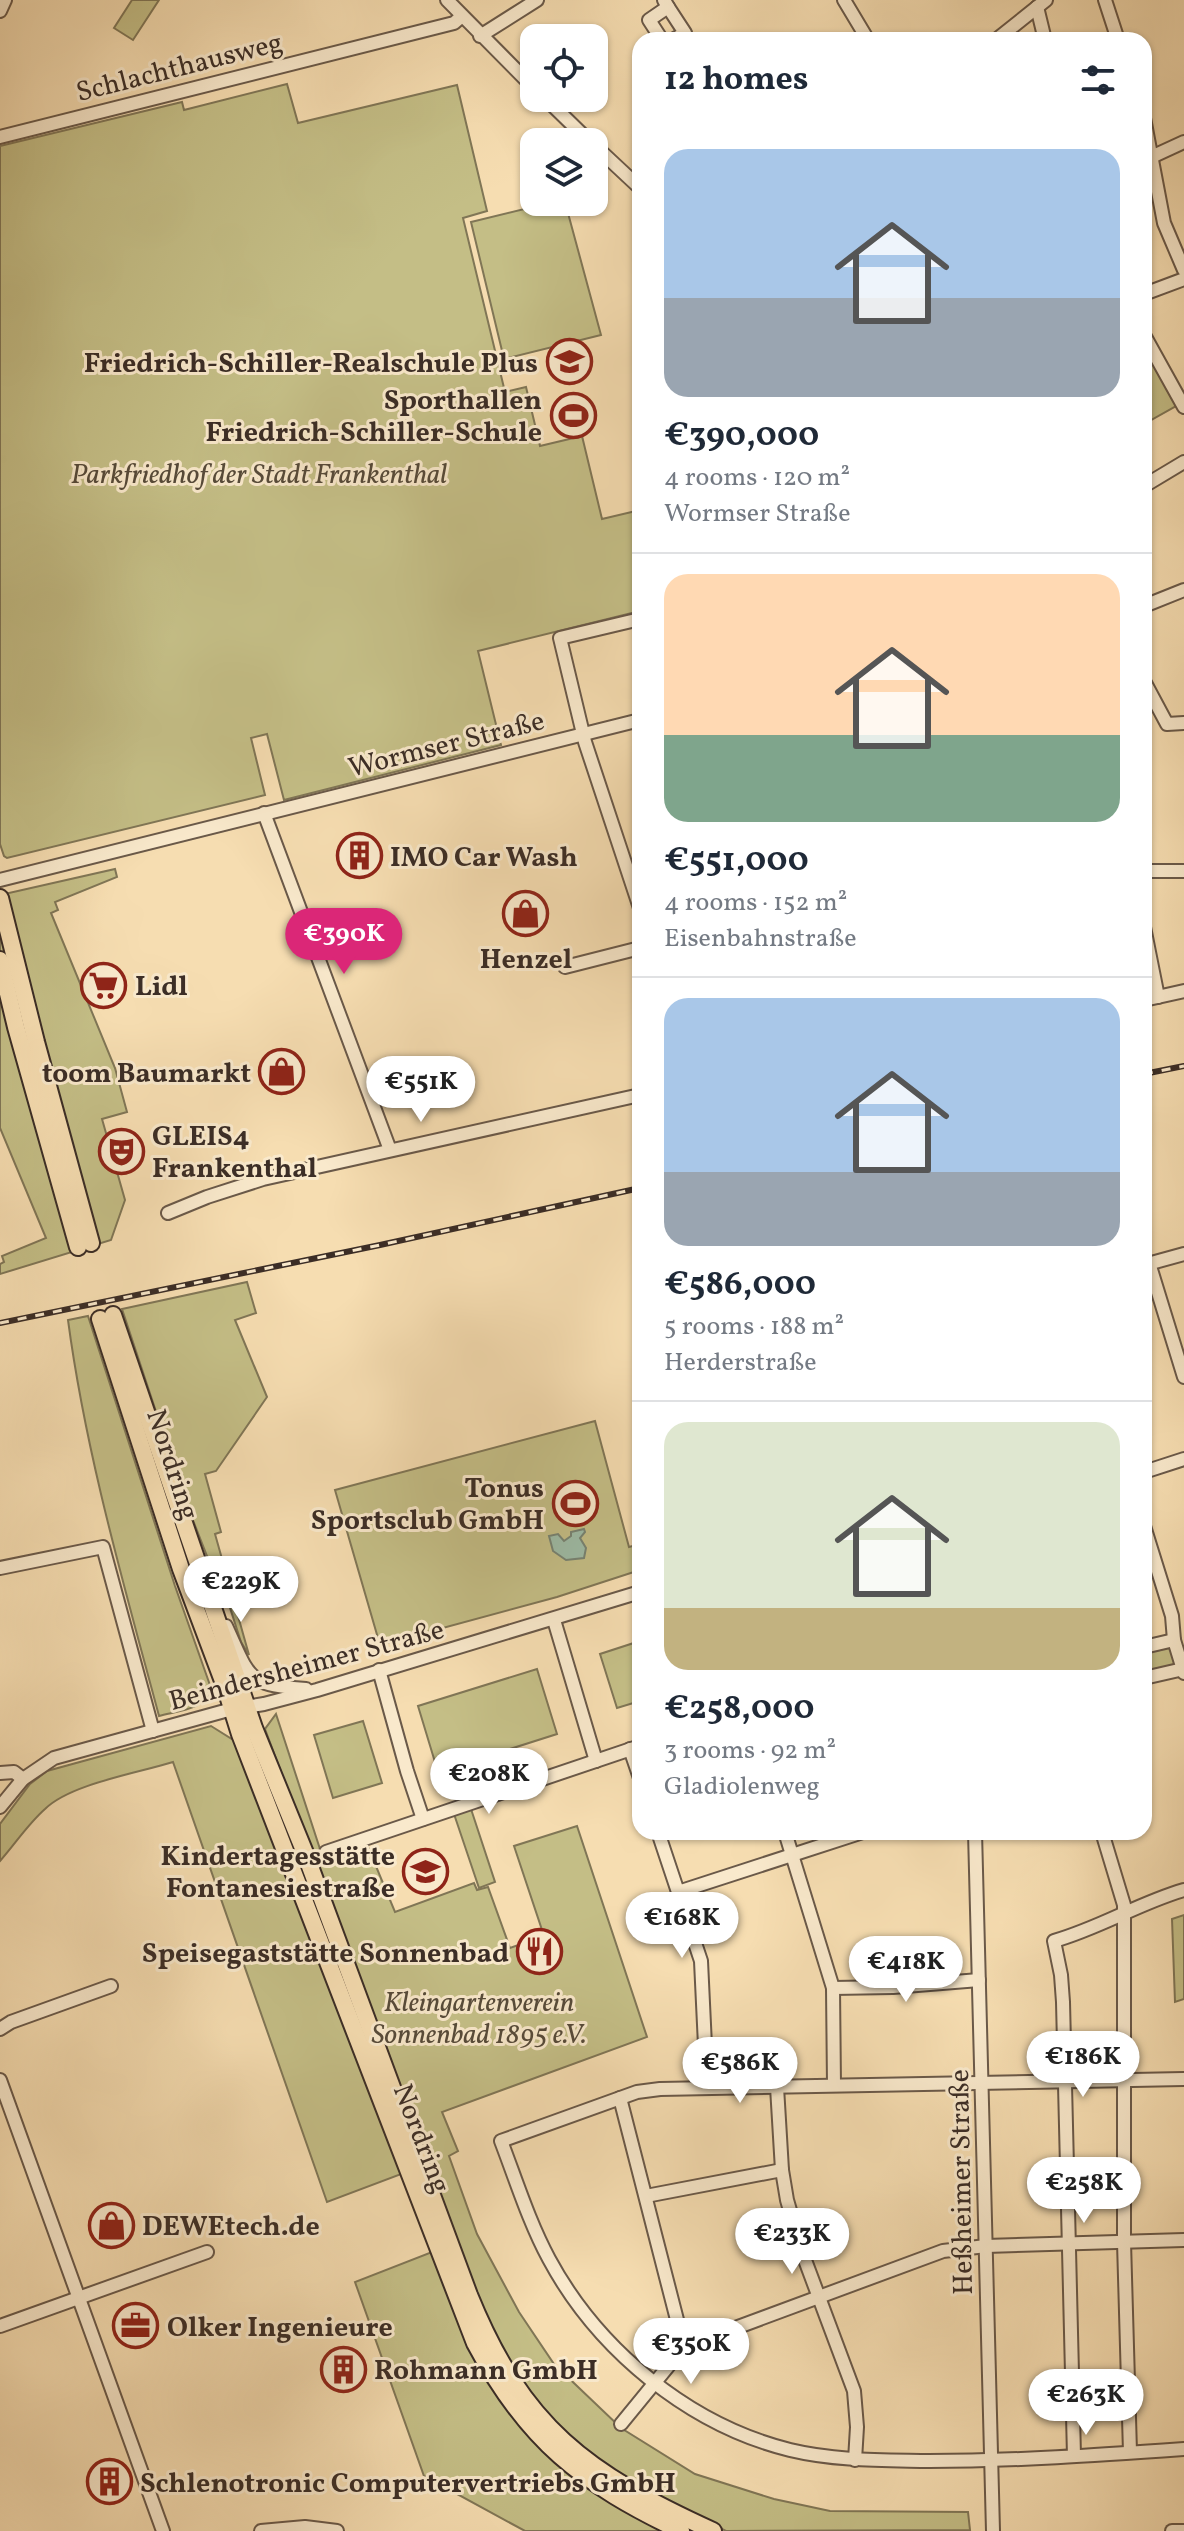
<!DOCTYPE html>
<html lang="en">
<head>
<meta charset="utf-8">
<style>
  body { margin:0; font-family:Vollkorn,serif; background:#f6f6f7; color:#1f2937; height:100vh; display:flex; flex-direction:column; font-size:30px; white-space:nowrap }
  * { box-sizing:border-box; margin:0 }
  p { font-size:26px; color:#747a83 }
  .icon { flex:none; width:44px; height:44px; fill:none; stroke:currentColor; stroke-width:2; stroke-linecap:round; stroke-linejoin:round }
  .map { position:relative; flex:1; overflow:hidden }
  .side { position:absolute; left:632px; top:32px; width:520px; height:1808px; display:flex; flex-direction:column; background:#fff; border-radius:24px; box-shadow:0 2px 6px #0004 }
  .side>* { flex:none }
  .controls { position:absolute; left:520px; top:24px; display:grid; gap:16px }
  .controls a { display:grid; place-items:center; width:88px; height:88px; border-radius:16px; background:#fff; box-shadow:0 2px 6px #0004; font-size:40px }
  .price { position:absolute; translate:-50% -68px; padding:0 18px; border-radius:28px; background:#fff; color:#222; font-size:26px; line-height:52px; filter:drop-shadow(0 2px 4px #0008) }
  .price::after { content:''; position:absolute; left:50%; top:48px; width:24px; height:18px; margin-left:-12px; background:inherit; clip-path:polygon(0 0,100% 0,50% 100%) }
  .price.selected { background:#db2777; color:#fff }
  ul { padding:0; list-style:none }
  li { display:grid; align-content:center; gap:16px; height:424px; padding:0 32px }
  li+li { border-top:2px solid #e0e1e3 }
  li span { display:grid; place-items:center; height:248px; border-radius:24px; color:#555 }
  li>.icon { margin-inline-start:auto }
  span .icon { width:144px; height:144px; fill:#fffc; stroke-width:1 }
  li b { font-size:34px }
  h2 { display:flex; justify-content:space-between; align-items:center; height:96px; padding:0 32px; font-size:34px }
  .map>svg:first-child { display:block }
  .green { fill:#c4be86; stroke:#807656; stroke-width:2 }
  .water { fill:#9dbca7; stroke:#768373; stroke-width:2 }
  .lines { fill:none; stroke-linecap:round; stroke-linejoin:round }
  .minor-casing { stroke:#6a5949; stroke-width:16 }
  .major-casing { stroke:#3b2d26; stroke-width:20 }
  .minor { stroke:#f9e9cc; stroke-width:12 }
  .major { stroke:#f6ddb1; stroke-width:16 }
  .rail-casing { stroke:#3b2d26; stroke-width:6 }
  .rail { stroke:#f9e9cc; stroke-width:3; stroke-dasharray:9; stroke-linecap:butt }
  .labels { text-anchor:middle; stroke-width:6; stroke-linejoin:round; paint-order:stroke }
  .street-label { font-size:28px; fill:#3b2d26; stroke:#f9e9cc }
  .poi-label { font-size:28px; font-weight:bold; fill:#3b2d26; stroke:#f9e9cc; text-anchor:start }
  .park-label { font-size:28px; font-style:italic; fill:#564a39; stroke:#f9e9cc }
</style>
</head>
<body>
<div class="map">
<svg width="1184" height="2531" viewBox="0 0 1184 2531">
  <rect width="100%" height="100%" fill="#f6ddb1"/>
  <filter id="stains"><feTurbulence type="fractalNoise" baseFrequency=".0025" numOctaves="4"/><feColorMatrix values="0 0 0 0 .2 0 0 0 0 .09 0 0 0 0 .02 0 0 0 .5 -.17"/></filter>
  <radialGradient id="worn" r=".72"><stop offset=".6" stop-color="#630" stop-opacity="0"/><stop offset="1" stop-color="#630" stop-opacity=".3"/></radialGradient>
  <g class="green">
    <path d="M 132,0 L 159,0 L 133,40 L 114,28 Z"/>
    <path d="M 287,84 L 298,123 L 457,85 L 487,211 L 463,218 L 505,392 L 526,387 L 540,446 L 582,436 L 602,519 L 640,510 L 640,611 L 478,651 L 501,745 L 284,800 L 267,734 L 251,738 L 265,795 L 7,858 L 4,856 L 0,844 L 0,146 L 182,102 L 184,110 Z"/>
    <path d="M 553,202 L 565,202 L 601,335 L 504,359 L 471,222 Z"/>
    <path d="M 1144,348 L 1176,406 L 1144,424 Z"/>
    <path d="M 115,869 L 117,877 L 55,902 L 58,910 L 51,913 L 115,1068 L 127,1112 L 102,1119 L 125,1200 L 111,1240 L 0,1274 L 0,1264 L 4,1262 L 2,1256 L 46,1238 L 0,1128 L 0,895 Z"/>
    <path d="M 247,1282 L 256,1313 L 235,1320 L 267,1397 L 216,1471 L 205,1474 L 221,1532 L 215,1534 L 249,1655 L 241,1642 L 222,1583 L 207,1556 L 187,1505 L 122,1309 Z"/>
    <path d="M 88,1316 L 175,1586 L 211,1688 C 207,1710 177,1711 159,1716 C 124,1585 86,1455 68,1320 Z"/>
    <path d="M 595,1421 L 629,1547 L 640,1544 L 640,1570 L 557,1597 L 380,1645 L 335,1490 Z"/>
    <path d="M 640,1641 L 640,1701 L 617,1708 L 600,1654 Z"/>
    <path d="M 1172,1643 L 1179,1668 L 1144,1676 L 1144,1649 Z"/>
    <path d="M 537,1669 L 557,1734 L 438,1772 L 418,1706 Z"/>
    <path d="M 276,1714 L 320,1849 L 363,1835 L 395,1912 L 474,1883 L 477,1890 L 488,1887 L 510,1948 L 544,1936 L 514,1846 L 577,1826 L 647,2037 L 442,2112 L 458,2151 L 449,2156 L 477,2234 L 519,2312 L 554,2364 L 621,2428 L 695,2474 L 774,2499 L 830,2511 L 968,2512 L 970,2530 L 726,2531 L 633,2486 L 572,2443 L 524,2389 L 485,2319 L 265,1729 Z"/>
    <path d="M 363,1721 L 382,1783 L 333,1798 L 314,1735 Z"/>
    <path d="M 211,1726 L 238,1743 L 404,2173 L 327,2202 L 173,1762 C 138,1773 70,1784 45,1809 C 28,1824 15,1844 0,1861 L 0,1824 L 30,1784 L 47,1771 Z"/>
    <path d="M 471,1809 L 495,1882 L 479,1888 L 454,1814 Z"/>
    <path d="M 1184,1915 L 1184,1999 L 1175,2002 L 1172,1919 Z"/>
    <path d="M 432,2252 L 470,2346 L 668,2531 L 525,2531 L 424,2476 L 355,2282 Z"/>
  </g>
  <path class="water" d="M 584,1529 L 585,1532 L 580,1538 L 586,1548 L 584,1558 L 566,1560 L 553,1551 L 549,1536 L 558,1534 L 564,1541 L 571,1536 L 571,1532 Z"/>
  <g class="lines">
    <defs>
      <g id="minor">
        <path d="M 447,0 L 534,88"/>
        <path d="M 844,0 L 868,40"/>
        <path d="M 1105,0 L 1118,40"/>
        <path d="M 668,7 L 685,33 L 673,40"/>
        <path d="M 1037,7 L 1045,40"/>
        <path d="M 0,11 L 5,0"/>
        <path d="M 480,36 L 537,0"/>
        <path d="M 662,40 L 649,20 L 668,7 L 664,0"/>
        <path d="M 996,40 L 1046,0"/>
        <path d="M 545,98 L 590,142"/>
        <path d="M 1144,118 L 1164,223 L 1184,270"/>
        <path d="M 0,137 L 454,23 L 462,16"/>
        <path d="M 594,145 L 640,188"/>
        <path d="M 1147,159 L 1184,142"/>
        <path d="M 1144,294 L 1184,279"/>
        <path d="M 1144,335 L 1184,407"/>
        <path d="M 1144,486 L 1184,462"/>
        <path d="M 1144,606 L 1184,590"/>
        <path d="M 640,619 L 560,638 L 585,742 L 640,908"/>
        <path d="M 1144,681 L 1167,724 L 1184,723"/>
        <path d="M 264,813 L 390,1150"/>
        <path d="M 1144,871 L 1184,871"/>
        <path d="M 0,880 L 640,720"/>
        <path d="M 1144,927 L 1158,997"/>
        <path d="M 565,967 L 640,948"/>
        <path d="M 1144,1000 L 1184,991"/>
        <path d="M 168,1213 L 207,1197 L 263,1179 L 640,1095"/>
        <path d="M 1149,1263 L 1184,1377"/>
        <path d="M 1144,1265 L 1184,1254"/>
        <path d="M 1144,1472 L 1184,1459"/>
        <path d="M 1144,1526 L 1172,1616 L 1174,1640 L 1184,1673"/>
        <path d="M 0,1568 L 103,1547 L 153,1731"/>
        <path d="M 554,1620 L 596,1761"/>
        <path d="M 226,1626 C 250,1678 246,1685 306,1689"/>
        <path d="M 1144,1647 L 1174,1640"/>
        <path d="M 379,1670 L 407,1771 L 423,1819"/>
        <path d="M 1144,1678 L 1183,1669"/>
        <path d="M 630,1749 L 640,1778"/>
        <path d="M 0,1773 L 14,1772 L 23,1779"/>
        <path d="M 0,1807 L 23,1779 L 54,1758 L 232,1709 L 264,1704 L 317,1690 L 640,1592"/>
        <path d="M 658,1832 L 701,1961 L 707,2088"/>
        <path d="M 785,1832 L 833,1988 L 834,2085"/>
        <path d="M 975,1832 L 993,2531"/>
        <path d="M 1102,1832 L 1124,1905 L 1124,2242 L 1130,2452"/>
        <path d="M 326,1852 L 640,1746"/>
        <path d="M 678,1892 L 863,1832"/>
        <path d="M 833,1988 L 893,1987 L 979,1980"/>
        <path d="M 0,2029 L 11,2022 L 111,1986"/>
        <path d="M 1184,2079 L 660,2089 L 637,2092 L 501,2141 C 516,2180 529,2222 549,2259 C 598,2350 689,2425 790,2450 C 836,2461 882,2460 929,2461 C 1014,2461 1099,2455 1184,2449"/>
        <path d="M 0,2080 L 163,2531"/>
        <path d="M 777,2087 L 782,2170 L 787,2200 L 802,2252 L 854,2391 L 857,2427 L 855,2460"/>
        <path d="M 620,2098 L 684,2347"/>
        <path d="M 646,2196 L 782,2170"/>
        <path d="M 0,2326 L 207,2252"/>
        <path d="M 621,2424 L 684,2347 L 943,2251 L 986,2246 L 1184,2240"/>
        <path d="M 1074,2456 L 1063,2002 L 1061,1975 L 1054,1941 C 1100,1928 1139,1903 1184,1890"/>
        <path d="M 261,2531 L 305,2527 L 337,2531"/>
        <path d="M 1172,2531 L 1184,2531"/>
      </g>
      <g id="major">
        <path d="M 0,898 L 36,1042 L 91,1243"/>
        <path d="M 0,960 L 16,1027 L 78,1247"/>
        <path d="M 113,1315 L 254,1728 L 305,1853 L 469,2295 C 523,2428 586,2473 713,2531"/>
        <path d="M 100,1319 L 181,1569 L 226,1689 L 240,1734 L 475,2343 C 527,2441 582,2484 681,2531"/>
      </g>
    </defs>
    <use href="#minor" class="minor-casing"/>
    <use href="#major" class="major-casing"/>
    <use href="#minor" class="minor"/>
    <use href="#major" class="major"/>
    <defs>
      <g id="rail">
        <path d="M 1144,1074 L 1184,1066"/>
        <path d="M 0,1323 L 380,1245 L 640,1188"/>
      </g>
    </defs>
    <use href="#rail" class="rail-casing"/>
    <use href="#rail" class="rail"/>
  </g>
  <defs>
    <symbol id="school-ring" viewBox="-11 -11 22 22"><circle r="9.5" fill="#f9e9cc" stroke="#8f2418" stroke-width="1.5"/><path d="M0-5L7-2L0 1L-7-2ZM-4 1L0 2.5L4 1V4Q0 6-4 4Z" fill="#8f2418"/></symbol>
    <symbol id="stadium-ring" viewBox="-11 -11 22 22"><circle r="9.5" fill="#f9e9cc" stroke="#8f2418" stroke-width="1.5"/><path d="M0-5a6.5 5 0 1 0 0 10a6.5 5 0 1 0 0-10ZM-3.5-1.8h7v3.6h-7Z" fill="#8f2418"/></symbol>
    <symbol id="building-ring" viewBox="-11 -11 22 22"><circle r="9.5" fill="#f9e9cc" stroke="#8f2418" stroke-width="1.5"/><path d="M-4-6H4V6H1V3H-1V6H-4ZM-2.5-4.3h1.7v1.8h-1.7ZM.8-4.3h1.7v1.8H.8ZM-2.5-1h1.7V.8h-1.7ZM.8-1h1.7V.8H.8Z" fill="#8f2418"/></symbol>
    <symbol id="shop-ring" viewBox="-11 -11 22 22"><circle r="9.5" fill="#f9e9cc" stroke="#8f2418" stroke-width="1.5"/><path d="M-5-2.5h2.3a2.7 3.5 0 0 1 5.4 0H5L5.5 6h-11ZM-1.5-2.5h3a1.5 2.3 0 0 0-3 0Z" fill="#8f2418"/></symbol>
    <symbol id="supermarket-ring" viewBox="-11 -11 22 22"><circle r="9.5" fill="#f9e9cc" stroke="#8f2418" stroke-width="1.5"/><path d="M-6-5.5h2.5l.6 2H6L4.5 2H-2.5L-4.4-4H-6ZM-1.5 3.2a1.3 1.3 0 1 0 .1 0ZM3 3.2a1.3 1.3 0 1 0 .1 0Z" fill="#8f2418"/></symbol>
    <symbol id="theatre-ring" viewBox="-11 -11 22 22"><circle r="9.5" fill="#f9e9cc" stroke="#8f2418" stroke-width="1.5"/><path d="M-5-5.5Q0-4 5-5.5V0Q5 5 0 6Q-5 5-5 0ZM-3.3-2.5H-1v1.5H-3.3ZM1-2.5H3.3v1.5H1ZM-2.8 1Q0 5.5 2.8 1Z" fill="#8f2418"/></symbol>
    <symbol id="restaurant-ring" viewBox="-11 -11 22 22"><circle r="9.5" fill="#f9e9cc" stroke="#8f2418" stroke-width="1.5"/><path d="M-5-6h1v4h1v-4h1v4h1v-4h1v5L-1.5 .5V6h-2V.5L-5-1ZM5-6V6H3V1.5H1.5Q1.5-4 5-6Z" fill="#8f2418"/></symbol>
    <symbol id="office-ring" viewBox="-11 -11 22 22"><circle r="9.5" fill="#f9e9cc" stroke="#8f2418" stroke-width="1.5"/><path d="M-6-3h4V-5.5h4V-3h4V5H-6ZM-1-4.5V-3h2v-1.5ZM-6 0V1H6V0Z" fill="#8f2418"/></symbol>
  </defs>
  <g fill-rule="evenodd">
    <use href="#school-ring" x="544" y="336" width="51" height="51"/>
    <use href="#stadium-ring" x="548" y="390" width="51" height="51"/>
    <use href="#building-ring" x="334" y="830" width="51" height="51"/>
    <use href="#shop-ring" x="500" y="888" width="51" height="51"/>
    <use href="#supermarket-ring" x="78" y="960" width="51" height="51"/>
    <use href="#shop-ring" x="256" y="1046" width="51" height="51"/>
    <use href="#theatre-ring" x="96" y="1126" width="51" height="51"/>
    <use href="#stadium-ring" x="550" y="1478" width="51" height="51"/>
    <use href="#school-ring" x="400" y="1846" width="51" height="51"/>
    <use href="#restaurant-ring" x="514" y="1926" width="51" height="51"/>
    <use href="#shop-ring" x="86" y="2200" width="51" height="51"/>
    <use href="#office-ring" x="110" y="2300" width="51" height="51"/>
    <use href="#building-ring" x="318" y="2344" width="51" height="51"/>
    <use href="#building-ring" x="84" y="2456" width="51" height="51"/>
  </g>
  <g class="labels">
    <g class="street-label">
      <text transform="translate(179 66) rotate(-14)" y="10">Schlachthausweg</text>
      <text transform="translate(446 743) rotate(-14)" y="10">Wormser Straße</text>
      <text transform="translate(174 1464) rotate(72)" y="10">Nordring</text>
      <text transform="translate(306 1664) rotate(-15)" y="10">Beindersheimer Straße</text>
      <text transform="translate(423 2138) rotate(69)" y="10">Nordring</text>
      <text transform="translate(960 2182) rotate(-91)" y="10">Heßheimer Straße</text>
    </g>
    <g class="poi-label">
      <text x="538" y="372" text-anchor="end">Friedrich-Schiller-Realschule Plus</text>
      <text x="542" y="409" text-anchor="end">Sporthallen<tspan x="542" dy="32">Friedrich-Schiller-Schule</tspan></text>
      <text x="390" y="866">IMO Car Wash</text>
      <text x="526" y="968" text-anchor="middle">Henzel</text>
      <text x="135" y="995">Lidl</text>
      <text x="251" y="1082" text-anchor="end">toom Baumarkt</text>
      <text x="152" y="1145">GLEIS4<tspan x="152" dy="32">Frankenthal</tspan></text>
      <text x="544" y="1497" text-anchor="end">Tonus<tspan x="544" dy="32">Sportsclub GmbH</tspan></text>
      <text x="395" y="1865" text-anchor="end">Kindertagesstätte<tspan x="395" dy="32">Fontanesiestraße</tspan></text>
      <text x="509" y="1962" text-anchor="end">Speisegaststätte Sonnenbad</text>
      <text x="142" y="2235">DEWEtech.de</text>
      <text x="167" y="2336">Olker Ingenieure</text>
      <text x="374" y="2379">Rohmann GmbH</text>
      <text x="140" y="2492">Schlenotronic Computervertriebs GmbH</text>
    </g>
    <g class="park-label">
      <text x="259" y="483">Parkfriedhof der Stadt Frankenthal</text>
      <text x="479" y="2011">Kleingartenverein<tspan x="479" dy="32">Sonnenbad 1895 e.V.</tspan></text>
    </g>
  </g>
  <rect width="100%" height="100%" filter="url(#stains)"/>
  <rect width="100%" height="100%" fill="url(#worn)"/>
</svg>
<div class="controls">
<a><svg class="icon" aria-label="locate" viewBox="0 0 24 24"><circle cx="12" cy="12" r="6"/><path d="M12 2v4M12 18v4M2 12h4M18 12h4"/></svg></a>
<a><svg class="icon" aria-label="layers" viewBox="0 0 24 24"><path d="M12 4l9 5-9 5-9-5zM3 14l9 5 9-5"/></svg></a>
</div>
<b class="price selected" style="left:344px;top:976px">€390K</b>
<b class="price" style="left:421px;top:1124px">€551K</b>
<b class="price" style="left:241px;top:1624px">€229K</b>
<b class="price" style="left:489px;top:1816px">€208K</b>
<b class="price" style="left:682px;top:1960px">€168K</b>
<b class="price" style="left:906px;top:2004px">€418K</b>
<b class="price" style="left:1083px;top:2099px">€186K</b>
<b class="price" style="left:740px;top:2105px">€586K</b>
<b class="price" style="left:1084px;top:2225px">€258K</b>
<b class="price" style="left:792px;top:2276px">€233K</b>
<b class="price" style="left:691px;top:2386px">€350K</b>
<b class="price" style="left:1086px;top:2437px">€263K</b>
<section class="side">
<h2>12 homes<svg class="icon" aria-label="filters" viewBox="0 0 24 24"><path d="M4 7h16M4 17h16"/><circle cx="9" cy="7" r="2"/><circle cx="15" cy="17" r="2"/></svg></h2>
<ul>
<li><span style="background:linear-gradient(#a9c7e8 60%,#9aa5b1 0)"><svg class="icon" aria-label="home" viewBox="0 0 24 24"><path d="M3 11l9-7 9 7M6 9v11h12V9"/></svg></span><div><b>€390,000</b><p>4 rooms · 120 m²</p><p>Wormser Straße</p></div></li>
<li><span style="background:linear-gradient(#ffd9b3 65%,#7fa58c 0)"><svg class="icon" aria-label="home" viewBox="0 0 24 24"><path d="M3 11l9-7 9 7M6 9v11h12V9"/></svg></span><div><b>€551,000</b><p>4 rooms · 152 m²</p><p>Eisenbahnstraße</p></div></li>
<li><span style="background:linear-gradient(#a9c7e8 70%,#9aa5b1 0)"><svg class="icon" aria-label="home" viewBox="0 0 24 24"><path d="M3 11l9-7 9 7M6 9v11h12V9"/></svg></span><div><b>€586,000</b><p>5 rooms · 188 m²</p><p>Herderstraße</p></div></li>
<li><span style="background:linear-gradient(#dfe7d0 75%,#c2b280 0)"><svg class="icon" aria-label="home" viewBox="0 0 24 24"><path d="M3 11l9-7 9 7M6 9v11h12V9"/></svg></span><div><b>€258,000</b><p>3 rooms · 92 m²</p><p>Gladiolenweg</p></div></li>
</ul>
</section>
</div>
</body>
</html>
